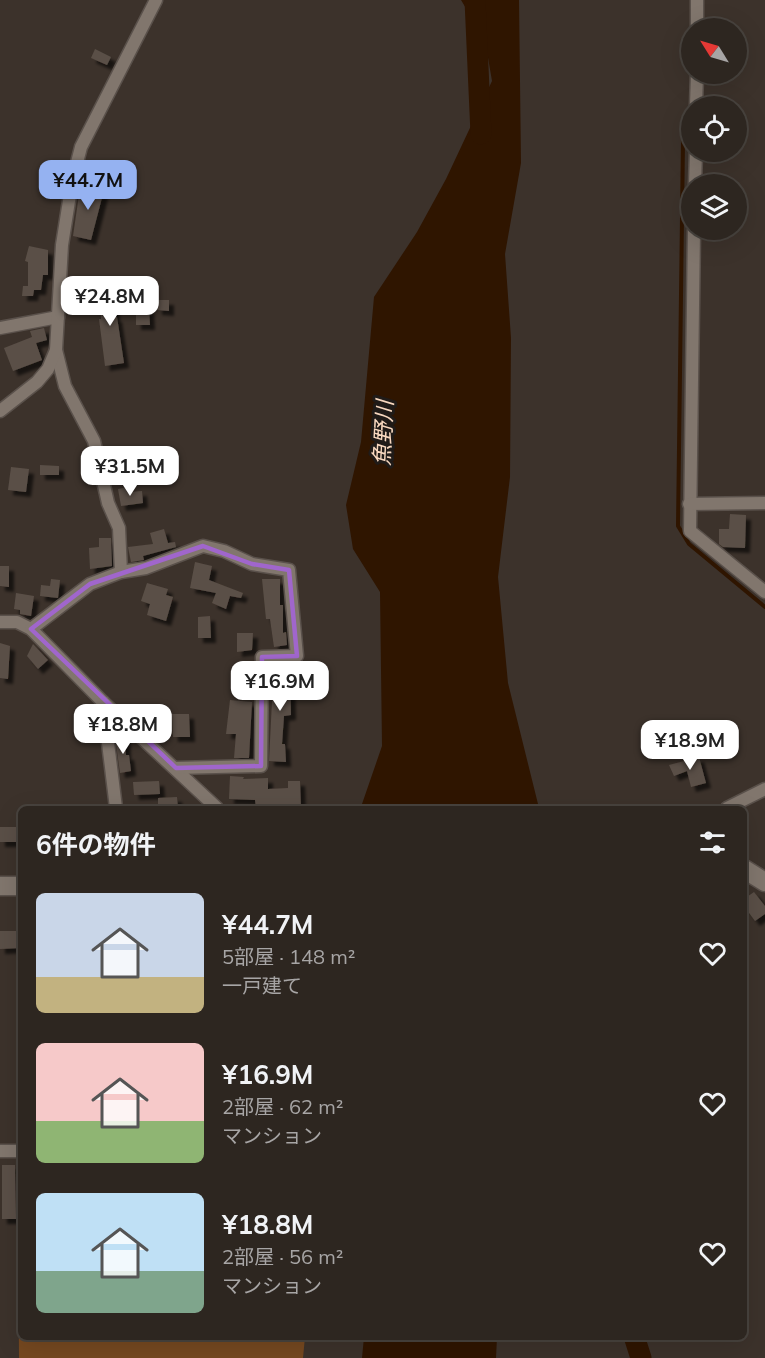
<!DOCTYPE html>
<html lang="ja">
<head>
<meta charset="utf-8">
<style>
  body { margin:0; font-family:Mulish,"Noto Sans JP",sans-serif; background:#39322d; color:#f1f3f6; height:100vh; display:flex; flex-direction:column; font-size:22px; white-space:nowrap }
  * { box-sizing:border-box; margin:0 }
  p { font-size:20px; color:#a7a5a5 }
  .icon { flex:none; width:33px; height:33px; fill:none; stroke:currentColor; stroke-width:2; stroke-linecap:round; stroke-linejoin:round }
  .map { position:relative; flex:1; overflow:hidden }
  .sheet { position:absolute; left:18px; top:806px; width:729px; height:534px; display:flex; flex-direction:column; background:#2d2620; border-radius:9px; box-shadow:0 6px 24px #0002,0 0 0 2px #48433e }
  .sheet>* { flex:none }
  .needle { width:39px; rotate:307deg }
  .controls { position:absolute; left:681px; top:18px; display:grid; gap:12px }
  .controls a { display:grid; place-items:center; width:66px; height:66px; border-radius:50%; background:#2d2620; box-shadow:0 6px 24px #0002,0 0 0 2px #48433e; font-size:30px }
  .price { position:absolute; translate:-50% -51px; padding:0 14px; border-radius:12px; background:#fff; color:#222; font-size:20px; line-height:39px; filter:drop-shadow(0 2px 3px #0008) }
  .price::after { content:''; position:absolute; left:50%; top:36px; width:18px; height:14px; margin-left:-9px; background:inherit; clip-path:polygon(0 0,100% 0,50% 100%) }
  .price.on { background:#95b2f1; color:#111 }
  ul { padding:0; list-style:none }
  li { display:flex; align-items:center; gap:18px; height:150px; padding:0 18px }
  li span { display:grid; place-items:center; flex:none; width:168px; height:120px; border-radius:9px; color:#555 }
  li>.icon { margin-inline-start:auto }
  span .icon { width:72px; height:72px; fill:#fffc; stroke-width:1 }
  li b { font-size:26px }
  h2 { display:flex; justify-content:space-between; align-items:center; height:72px; padding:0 18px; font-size:26px }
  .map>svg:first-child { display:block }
  .green { fill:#754820 }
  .water { fill:#2f1500 }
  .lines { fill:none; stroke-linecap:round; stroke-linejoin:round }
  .stream { stroke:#2f1500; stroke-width:4 }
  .river { stroke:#2f1500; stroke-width:21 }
  .building { fill:#5a4f47; filter:url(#shadow) }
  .minor-casing { stroke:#5a514b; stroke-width:15 }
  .secondary-casing { stroke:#5a514b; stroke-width:21 }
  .minor { stroke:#81766d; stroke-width:12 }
  .secondary { stroke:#81766d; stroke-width:18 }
  .marked { fill:none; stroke:#a066cc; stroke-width:4.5; stroke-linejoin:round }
  .labels { text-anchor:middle; stroke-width:6; stroke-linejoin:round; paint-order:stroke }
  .water-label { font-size:22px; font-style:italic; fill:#f8d8bf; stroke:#201b18 }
</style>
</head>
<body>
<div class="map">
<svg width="765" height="1358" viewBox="0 0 765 1358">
  <defs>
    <filter id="shadow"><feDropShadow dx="5" dy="5" stdDeviation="1.5" flood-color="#0009"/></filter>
  </defs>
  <rect width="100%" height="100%" fill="#3c322b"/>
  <path class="green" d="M 18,1222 L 21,1222 L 21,1336 L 305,1337 L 303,1358 L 19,1358 Z"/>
  <g class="water">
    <path d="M 461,0 L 519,0 L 521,163 L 505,254 L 511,338 L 510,477 L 498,577 L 508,683 L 539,808 L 362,808 L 362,804 L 382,746 L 380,592 L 353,549 L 346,505 L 361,442 L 374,297 L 417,232 L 446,179 L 492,81 L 485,40 Z"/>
    <path d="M 364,1337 L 497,1337 L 496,1358 L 362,1358 Z"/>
  </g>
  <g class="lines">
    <path class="stream" d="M 683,141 L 678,526 L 689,544 L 765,607"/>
    <g class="river">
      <path d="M 475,0 L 481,134"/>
      <path d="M 634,1336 L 641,1358"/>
    </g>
  </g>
  <g class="building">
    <path d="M 95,49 L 111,57 L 107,65 L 91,58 Z"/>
    <path d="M 88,180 L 104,190 L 91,240 L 73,236 L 80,188 L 86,190 Z"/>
    <path d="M 29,246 L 48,250 L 48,275 L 43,275 L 41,290 L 34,290 L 33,296 L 22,296 L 23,286 L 28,286 L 28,262 L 25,261 Z"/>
    <path d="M 113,283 L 115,317 L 117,317 L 124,363 L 105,366 L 99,319 L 101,319 L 99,284 Z"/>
    <path d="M 157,300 L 169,300 L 169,311 L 157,310 Z"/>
    <path d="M 149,309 L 150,325 L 136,325 L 136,310 Z"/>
    <path d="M 44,328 L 47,340 L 36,343 L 42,360 L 13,371 L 4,348 L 32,337 L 30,331 Z"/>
    <path d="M 40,465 L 59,466 L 59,475 L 40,475 Z"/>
    <path d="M 11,467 L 29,469 L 26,492 L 8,490 Z"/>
    <path d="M 128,487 L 129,492 L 142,491 L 143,503 L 121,506 L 118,489 Z"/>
    <path d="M 730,514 L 746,515 L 745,548 L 723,547 L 719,544 L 719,529 L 729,529 Z"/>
    <path d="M 164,529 L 168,543 L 175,542 L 176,547 L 143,556 L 144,560 L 131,562 L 128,547 L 153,544 L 150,533 Z"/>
    <path d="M 99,538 L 111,538 L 112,566 L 90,569 L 89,548 L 99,547 Z"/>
    <path d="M 195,562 L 212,566 L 209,580 L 243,593 L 241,598 L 230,596 L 226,609 L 212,603 L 216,593 L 190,588 Z"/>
    <path d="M 0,566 L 9,566 L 9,587 L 0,586 Z"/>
    <path d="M 51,579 L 60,580 L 58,598 L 40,596 L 41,585 L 50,586 Z"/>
    <path d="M 262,579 L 280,579 L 280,605 L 283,605 L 283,633 L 286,632 L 287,645 L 274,647 L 270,619 L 266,619 Z"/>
    <path d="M 147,583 L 168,589 L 166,595 L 173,597 L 166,621 L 147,615 L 150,604 L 141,601 Z"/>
    <path d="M 16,593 L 34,596 L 31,616 L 20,614 L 20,610 L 14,609 Z"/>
    <path d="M 210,616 L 211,638 L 198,638 L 198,617 Z"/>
    <path d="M 237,633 L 253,633 L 252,650 L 237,652 Z"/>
    <path d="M 0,643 L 10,646 L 8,679 L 0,678 Z"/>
    <path d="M 33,644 L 48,660 L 38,669 L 27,656 Z"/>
    <path d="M 290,664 L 291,715 L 284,716 L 282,744 L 285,744 L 286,762 L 269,761 L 273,681 L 276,681 L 276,665 Z"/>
    <path d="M 230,700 L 252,702 L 249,758 L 234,758 L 236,734 L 226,734 Z"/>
    <path d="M 172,714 L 189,714 L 190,737 L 173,737 Z"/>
    <path d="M 115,736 L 125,736 L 126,755 L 129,755 L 131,771 L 120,773 Z"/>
    <path d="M 699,757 L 706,783 L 691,787 L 687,771 L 674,776 L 669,765 Z"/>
    <path d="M 230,776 L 244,777 L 243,779 L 268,778 L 268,789 L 288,788 L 288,781 L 300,781 L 301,808 L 256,808 L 255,800 L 229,799 Z"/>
    <path d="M 159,781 L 160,794 L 134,795 L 133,782 Z"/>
    <path d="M 177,797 L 178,808 L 158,808 L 158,798 Z"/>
    <rect x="0" y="827" width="21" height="15"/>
    <path d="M 754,892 L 765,906 L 765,914 L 755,921 L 744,906 L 744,899 Z"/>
    <path d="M 0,931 L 21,931 L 21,948 L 0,949 Z"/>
    <path d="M 2,1165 L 15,1165 L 16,1219 L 2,1219 Z"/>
  </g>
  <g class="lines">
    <defs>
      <g id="minor">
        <path d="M 697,28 L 697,0"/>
        <path d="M 696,106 L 697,74"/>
        <path d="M 695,184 L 696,152"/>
        <path d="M 694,230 L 690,531 L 765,592"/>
        <path d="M 0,328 L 58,317"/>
        <path d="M 56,350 L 65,386 L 94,441 L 108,503 L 119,528 L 121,572"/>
        <path d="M 0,411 L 37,382 L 48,369 L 56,350 L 62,245 L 72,182 L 81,147 L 156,0"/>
        <path d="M 689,504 L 765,503"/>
        <path d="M 0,622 L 17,622 L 31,629 L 103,702 L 217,808"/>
        <path d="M 31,629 L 90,584 L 121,572 L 146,568 L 203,546 L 224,551 L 252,564 L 289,570 L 297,656 L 262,657 L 261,766 L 176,768"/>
        <path d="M 103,702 L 116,808"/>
        <path d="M 727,808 L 765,789"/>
        <path d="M 0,1151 L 21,1151"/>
      </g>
      <g id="secondary">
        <path d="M 744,869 L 765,882"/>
        <path d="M 0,886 L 21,886"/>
      </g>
    </defs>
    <use href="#minor" class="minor-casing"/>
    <use href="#secondary" class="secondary-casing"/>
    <use href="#minor" class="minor"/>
    <use href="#secondary" class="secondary"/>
  </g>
  <path class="marked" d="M 203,546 L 252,564 L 289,570 L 297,656 L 262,657 L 261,766 L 176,768 L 31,629 L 90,584 Z"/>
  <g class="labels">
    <g class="water-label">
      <text transform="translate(383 433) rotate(-87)" y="8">魚野川</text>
    </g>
  </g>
</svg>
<div class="controls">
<a><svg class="needle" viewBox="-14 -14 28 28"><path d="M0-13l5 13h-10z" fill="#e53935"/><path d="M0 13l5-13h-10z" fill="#a7a5a5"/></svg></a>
<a><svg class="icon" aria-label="locate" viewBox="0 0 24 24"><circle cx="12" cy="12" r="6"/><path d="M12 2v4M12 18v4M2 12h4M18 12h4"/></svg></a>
<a><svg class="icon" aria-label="layers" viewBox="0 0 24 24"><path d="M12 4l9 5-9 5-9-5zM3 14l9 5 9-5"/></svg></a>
</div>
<b class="price on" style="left:88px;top:211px">¥44.7M</b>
<b class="price" style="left:110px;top:327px">¥24.8M</b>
<b class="price" style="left:130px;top:497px">¥31.5M</b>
<b class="price" style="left:280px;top:712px">¥16.9M</b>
<b class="price" style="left:123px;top:755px">¥18.8M</b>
<b class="price" style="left:690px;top:771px">¥18.9M</b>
<section class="sheet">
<h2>6件の物件<svg class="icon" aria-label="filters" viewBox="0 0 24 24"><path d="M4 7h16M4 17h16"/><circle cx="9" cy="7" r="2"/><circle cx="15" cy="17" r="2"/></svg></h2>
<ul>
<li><span style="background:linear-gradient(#c9d6e8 70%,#c2b280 0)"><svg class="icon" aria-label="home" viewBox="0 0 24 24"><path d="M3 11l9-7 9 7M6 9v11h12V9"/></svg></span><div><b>¥44.7M</b><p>5部屋 · 148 m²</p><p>一戸建て</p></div><svg class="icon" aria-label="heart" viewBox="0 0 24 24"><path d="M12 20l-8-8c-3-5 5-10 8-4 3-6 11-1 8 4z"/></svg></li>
<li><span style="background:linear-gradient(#f6c9c9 65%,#8fb573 0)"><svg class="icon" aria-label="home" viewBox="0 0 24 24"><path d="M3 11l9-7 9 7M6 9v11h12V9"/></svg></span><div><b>¥16.9M</b><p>2部屋 · 62 m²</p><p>マンション</p></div><svg class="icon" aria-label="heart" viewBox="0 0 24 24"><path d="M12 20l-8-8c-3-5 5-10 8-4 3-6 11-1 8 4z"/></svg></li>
<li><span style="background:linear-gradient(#bfe0f5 65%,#7fa58c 0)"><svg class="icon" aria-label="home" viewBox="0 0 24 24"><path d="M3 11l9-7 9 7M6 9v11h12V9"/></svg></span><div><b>¥18.8M</b><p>2部屋 · 56 m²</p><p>マンション</p></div><svg class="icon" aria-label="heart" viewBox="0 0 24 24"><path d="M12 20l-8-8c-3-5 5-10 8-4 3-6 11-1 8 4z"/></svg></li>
</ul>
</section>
</div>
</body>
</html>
